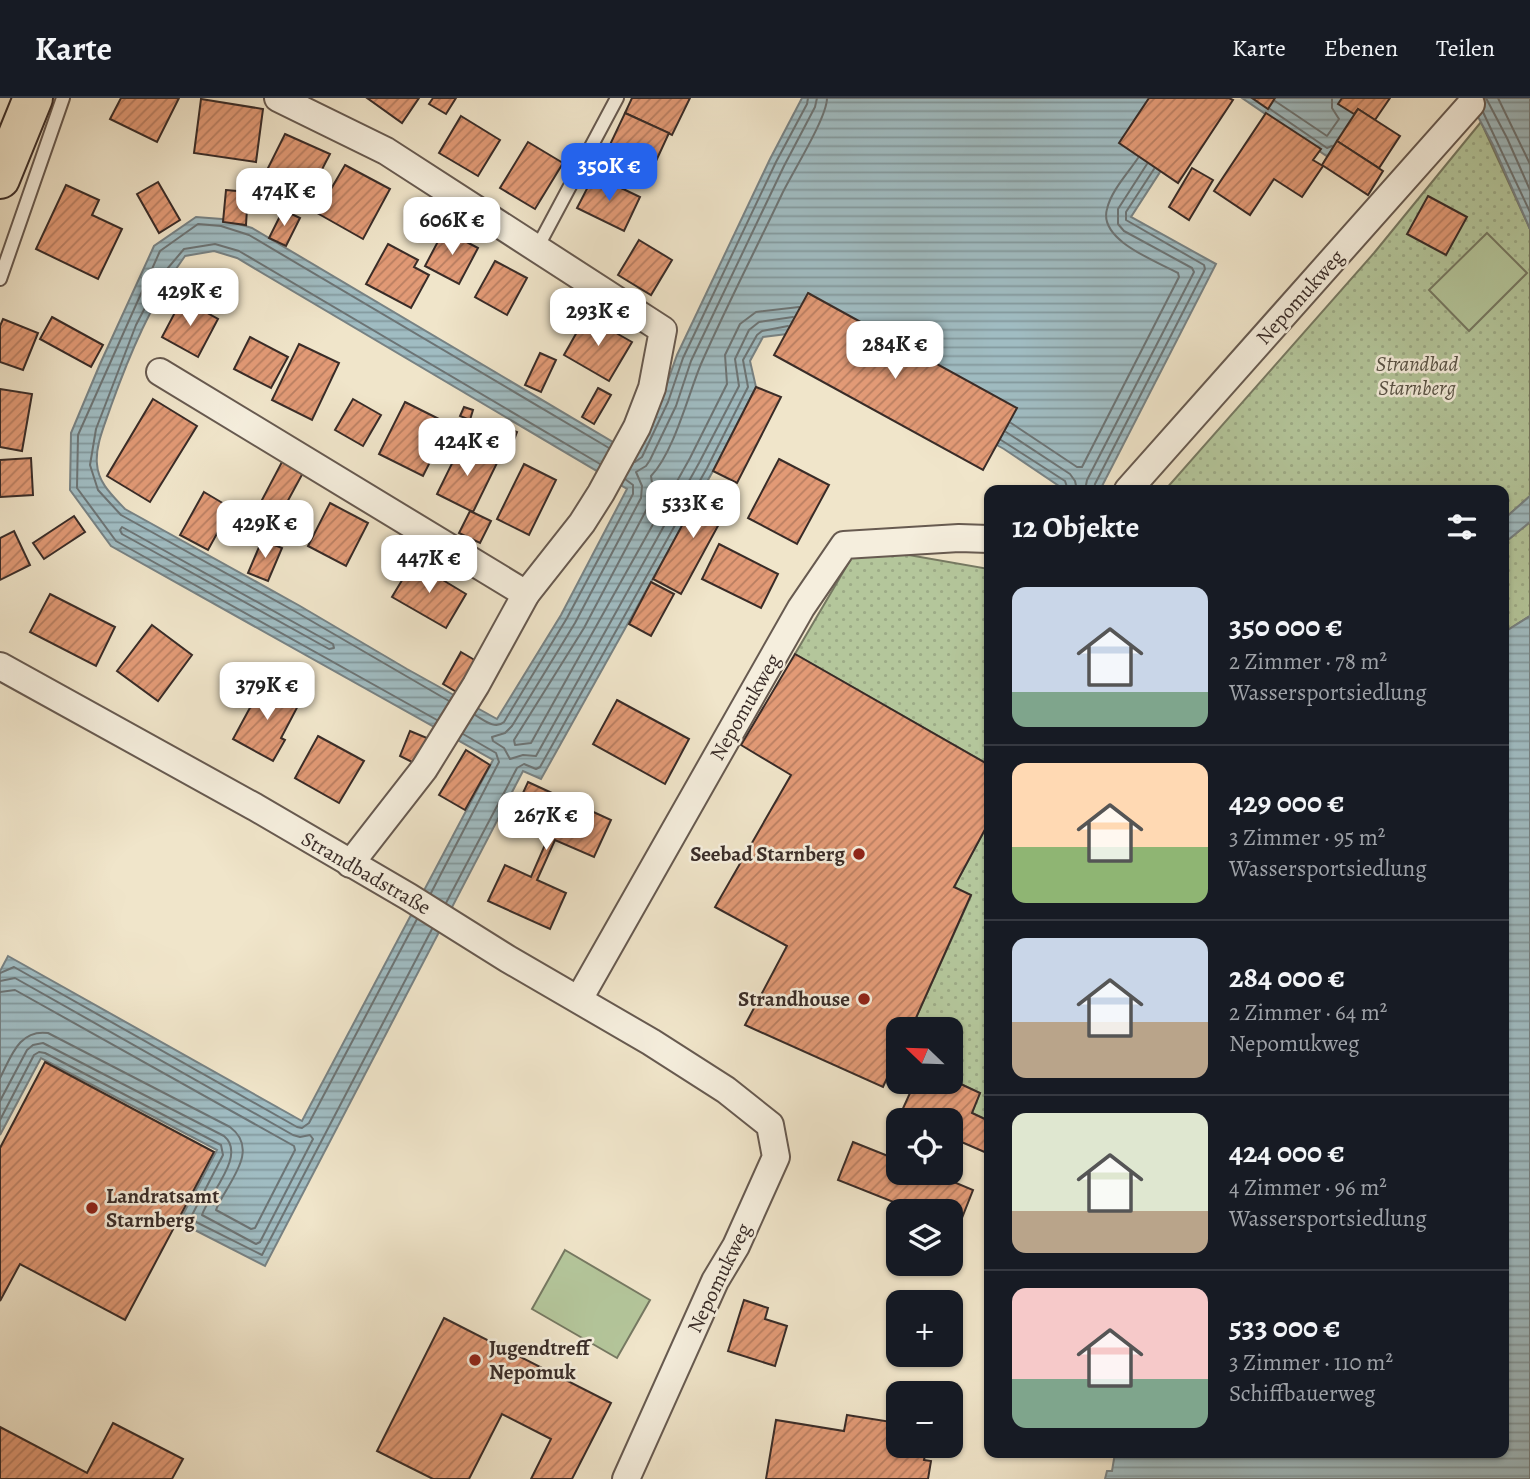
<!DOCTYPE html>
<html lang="de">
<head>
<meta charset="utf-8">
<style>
  body { margin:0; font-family:Alegreya,serif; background:#242831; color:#f1f3f6; height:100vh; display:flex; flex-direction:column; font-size:26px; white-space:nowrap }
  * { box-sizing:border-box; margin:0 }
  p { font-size:23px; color:#9ea1a6 }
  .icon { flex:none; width:38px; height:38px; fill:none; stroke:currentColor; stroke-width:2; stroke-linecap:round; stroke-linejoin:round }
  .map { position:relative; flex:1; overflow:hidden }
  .drawer { position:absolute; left:984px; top:387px; width:525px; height:973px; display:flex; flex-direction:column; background:#171b24; border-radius:14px; box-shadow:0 2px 5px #0004 }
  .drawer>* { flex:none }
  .needle { width:46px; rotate:293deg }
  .buttons { position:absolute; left:886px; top:919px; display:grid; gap:14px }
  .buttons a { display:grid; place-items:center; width:77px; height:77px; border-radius:14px; background:#171b24; box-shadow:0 2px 5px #0004; font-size:35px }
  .price { position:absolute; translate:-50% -60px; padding:0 16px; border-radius:14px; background:#fff; color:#222; font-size:23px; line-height:46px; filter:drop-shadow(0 2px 4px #0008) }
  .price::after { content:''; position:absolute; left:50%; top:42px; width:21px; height:16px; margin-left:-10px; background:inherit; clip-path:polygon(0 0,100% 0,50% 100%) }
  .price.active { background:#2563eb; color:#fff }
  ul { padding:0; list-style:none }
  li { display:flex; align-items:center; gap:21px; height:175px; padding:0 28px }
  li+li { border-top:2px solid #363941 }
  li span { display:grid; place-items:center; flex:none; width:196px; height:140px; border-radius:14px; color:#555 }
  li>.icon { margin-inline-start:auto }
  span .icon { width:84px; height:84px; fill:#fffc; stroke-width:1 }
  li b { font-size:30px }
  h2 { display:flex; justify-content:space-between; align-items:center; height:84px; padding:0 28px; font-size:30px }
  header { display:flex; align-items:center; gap:42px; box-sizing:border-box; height:98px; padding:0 35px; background:#171b24; border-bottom:2px solid #363941 }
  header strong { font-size:33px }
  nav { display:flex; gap:38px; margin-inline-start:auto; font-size:24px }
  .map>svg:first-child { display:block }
  .park { fill:url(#park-dots); stroke:#767962; stroke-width:2 }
  .pitch { fill:#b4c69b; stroke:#767962; stroke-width:2 }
  .water { fill:url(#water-rules); stroke:#778284; stroke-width:2; fill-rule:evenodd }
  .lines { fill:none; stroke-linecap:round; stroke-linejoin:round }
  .shore { stroke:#6c7475; stroke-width:2 }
  .building { fill:url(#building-hatch); stroke:#392c28; stroke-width:2 }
  .lane-casing { stroke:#675a50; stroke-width:16 }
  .street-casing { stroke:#675a50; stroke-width:30 }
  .primary-casing { stroke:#392c28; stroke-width:42 }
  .lane { stroke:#f5eedd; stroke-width:12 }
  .street { stroke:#f5eedd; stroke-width:26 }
  .primary { stroke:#f0e5ca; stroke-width:38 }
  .poi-dot { fill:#8f2418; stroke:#f5eedd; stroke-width:2.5 }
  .labels { text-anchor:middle; stroke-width:5; stroke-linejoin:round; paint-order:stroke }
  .street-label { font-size:21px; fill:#392c28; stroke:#f5eedd }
  .park-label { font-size:21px; font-style:italic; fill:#585245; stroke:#f5eedd }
  .poi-label { font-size:21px; font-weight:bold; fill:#392c28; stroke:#f5eedd; text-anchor:end }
</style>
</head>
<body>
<header>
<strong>Karte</strong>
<nav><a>Karte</a><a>Ebenen</a><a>Teilen</a></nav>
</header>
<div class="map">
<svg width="1530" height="1381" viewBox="0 0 1530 1381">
  <defs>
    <pattern id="park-dots" width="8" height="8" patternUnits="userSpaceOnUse" patternTransform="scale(1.75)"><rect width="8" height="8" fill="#b4c69b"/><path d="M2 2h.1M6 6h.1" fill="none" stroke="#9caa86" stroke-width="1.8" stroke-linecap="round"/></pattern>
    <pattern id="water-rules" width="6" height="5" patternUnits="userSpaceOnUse" patternTransform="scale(1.75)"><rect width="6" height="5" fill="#a0bcc2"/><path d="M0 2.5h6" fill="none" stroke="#83999e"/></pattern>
    <pattern id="building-hatch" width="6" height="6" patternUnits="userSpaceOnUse" patternTransform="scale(1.75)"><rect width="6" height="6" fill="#e29a76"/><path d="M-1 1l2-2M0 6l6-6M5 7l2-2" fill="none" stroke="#b87e61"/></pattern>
  </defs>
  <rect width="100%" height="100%" fill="#f0e5ca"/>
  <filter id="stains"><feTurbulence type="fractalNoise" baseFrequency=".00286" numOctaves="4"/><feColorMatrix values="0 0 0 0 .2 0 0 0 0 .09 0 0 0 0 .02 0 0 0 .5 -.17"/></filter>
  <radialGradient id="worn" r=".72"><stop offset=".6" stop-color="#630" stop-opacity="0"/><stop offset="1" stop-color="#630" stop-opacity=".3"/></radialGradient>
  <g class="park">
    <path d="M 1481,24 L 1530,131 L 1530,398 L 1503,422 L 1503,392 L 1165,392 L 1374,155 Z"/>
    <path d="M 1530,424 L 1530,518 L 1503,535 L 1503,446 Z"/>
    <path d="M 903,456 L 989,471 L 989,667 L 795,556 L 852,459 Z"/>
    <path d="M 989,724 L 989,1023 L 972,1015 L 980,995 L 950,981 L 950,931 L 911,931 L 971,798 L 954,789 Z"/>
  </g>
  <g class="pitch">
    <path d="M 1487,135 L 1527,175 L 1469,233 L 1429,192 Z"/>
    <path d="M 565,1152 L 650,1202 L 617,1260 L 532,1211 Z"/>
  </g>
  <g class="water">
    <path d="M 802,0 L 1208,0 L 1131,119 L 1216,166 L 1100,392 L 1065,392 L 1004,351 L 795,235 L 763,239 L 750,263 L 756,289 L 713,373 L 541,681 L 523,673 L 265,1168 L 179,1124 L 217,1052 L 41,960 L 0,1037 L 0,873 L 8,858 L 302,1023 L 493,662 L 111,448 L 70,392 L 71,335 L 100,266 L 154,148 L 196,119 L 222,121 L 252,130 L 635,357 L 661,302 L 677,257 L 770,61 ZM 214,153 L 237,160 L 627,391 L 561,517 L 497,621 L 407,571 L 300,508 L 125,411 C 113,398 98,385 97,366 C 95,348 105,326 111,308 C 130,255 152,203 185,158 Z"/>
    <path d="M 1242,0 L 1350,0 L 1347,5 L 1362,16 L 1331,61 Z"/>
    <path d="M 1468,0 L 1530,0 L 1530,131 L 1493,47 Z"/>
    <path d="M 1530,398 L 1530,424 L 1503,446 L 1503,422 Z"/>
    <path d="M 1530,518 L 1530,1381 L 1105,1381 L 1107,1373 L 1112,1373 L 1115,1355 L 1503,1354 L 1503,535 Z"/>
  </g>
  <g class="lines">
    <g class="shore">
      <path d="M 1486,0 L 1507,40 L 1530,92"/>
      <path d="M 1498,0 L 1530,66"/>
      <path d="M 1275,3 L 1327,38 L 1339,21 L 1332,10 L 1332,0"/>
      <path d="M 1270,11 L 1327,50 L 1332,48"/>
      <path d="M 1483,14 L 1530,114"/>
      <path d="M 799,209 L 756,214 L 740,226 L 725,257 L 727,286 L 690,360 L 531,645 L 515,647 L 514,642 L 584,530 L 651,403 L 653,392 L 651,378 C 674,354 688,297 701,266 C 726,209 755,153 782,96 C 792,75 827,20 827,0"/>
      <path d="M 793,219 L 759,224 L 749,232 L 735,261 L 739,288 L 699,365 L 536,658 L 523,657 L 510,661 L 504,650 L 493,643 L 492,639 L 505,635 L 512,628 L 575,525 L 641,400 L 642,388 L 636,374 L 646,368 L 650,362 L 676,308 L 691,263 L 784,68 L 815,9 L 817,0"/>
      <path d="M 1011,325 L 1077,369 L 1082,369 L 1179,179 L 1178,175 C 1156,163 1098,142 1107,111 C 1111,93 1128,75 1138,60"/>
      <path d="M 1006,334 L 1070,376 L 1075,383 L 1077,392"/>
      <path d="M 1001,342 L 1065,383 L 1068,392"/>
      <path d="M 635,364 L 642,359 L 668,304 L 683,260 L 776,64 L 807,6 L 808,0"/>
      <path d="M 1085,392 L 1087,382 L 1194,174 L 1192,170 L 1124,133 L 1118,126 L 1118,111 L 1147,66"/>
      <path d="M 1094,392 L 1095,386 L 1205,171 L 1204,167 L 1126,122 L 1126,114 L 1154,71"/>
      <path d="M 122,429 L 333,546 L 334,550 L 329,551 L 122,436 L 120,432 Z"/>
      <path d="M 449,603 L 296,514 L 121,417 L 98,392 L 90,367 L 96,331 L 136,227 L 162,177 L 184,151 L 215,146 L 239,153 L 600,366"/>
      <path d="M 475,617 C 484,622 495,632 504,624 L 567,520 L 633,396 L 633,387 L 625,381"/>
      <path d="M 437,622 L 116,443 L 77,390 L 78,337 L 160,153 L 198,126 L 221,128 L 249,137 L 609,350"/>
      <path d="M 431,795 L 499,664 L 496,655 L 463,636"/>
      <path d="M 446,805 L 517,670 L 524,666 L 536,671 L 540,669 L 707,370 L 748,289 L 743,262 L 757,237 L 762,233 L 788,228"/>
      <path d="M 0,875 L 14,869 L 297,1029 L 302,1030 L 309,1025 L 417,821"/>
      <path d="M 0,883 L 15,880 L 293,1037 L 300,1039 L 310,1037 L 313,1041 L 260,1144 L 256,1146 L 202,1117 C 209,1096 247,1057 224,1038 L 43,945 L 33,947 L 27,952 L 0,1003"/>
      <path d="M 0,894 L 15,892 L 294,1048 L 295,1052 L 255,1130 L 251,1131 L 216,1112 C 225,1087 262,1053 230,1029 L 48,935 C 19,931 11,959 0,980"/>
      <path d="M 0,1022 L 34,957 L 39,954 L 45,955 L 221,1047 L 223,1057 L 190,1121 L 262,1157 L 432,831"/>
    </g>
  </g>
  <g class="building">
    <path d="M 121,0 L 179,0 L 157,44 L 110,21 Z"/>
    <path d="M 367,0 L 419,0 L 402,25 Z"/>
    <path d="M 433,0 L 456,0 L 446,16 L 429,6 Z"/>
    <path d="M 632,0 L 690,0 L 672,37 L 625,15 Z"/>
    <path d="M 1149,0 L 1229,0 L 1233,2 L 1178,85 L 1119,45 Z"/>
    <path d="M 1252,0 L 1275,0 L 1268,11 Z"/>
    <path d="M 1342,0 L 1390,0 L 1375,22 L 1358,11 L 1354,16 L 1338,6 Z"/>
    <path d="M 201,1 L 263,11 L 256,64 L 194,55 Z"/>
    <path d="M 1358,11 L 1400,38 L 1379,70 L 1337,43 Z"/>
    <path d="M 625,15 L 669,35 L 651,74 L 607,53 Z"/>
    <path d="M 1266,15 L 1321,51 L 1313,62 L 1323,68 L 1302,99 L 1274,81 L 1250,117 L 1214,93 Z"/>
    <path d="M 461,18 L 500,42 L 478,78 L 439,55 Z"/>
    <path d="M 285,36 L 330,56 L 304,106 L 261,84 Z"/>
    <path d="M 1337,43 L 1383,73 L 1368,97 L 1322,67 Z"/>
    <path d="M 528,44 L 563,65 L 535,111 L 500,90 Z"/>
    <path d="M 345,67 L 390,91 L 363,141 L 317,115 Z"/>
    <path d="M 1192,70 L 1213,82 L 1189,122 L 1169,109 Z"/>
    <path d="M 594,77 L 640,99 L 624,133 L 577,110 Z"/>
    <path d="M 158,84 L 180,122 L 159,135 L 137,96 Z"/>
    <path d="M 66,87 L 99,102 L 92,117 L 122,131 L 98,181 L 36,151 Z"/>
    <path d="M 226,92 L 248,94 L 246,127 L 223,124 Z"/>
    <path d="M 1428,98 L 1467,119 L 1446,157 L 1407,136 Z"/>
    <path d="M 283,112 L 300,120 L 286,148 L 269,140 Z"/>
    <path d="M 444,132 L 478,150 L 459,186 L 425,168 Z"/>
    <path d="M 639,142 L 672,162 L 651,197 L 618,177 Z"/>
    <path d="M 388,146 L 418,162 L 414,169 L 429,177 L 411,210 L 366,186 Z"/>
    <path d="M 495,163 L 527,180 L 507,217 L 475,199 Z"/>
    <path d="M 808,195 L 1017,310 L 983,372 L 774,257 Z"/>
    <path d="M 182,201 L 218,221 L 198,259 L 162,239 Z"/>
    <path d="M 586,218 L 632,244 L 609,283 L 564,257 Z"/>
    <path d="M 52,219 L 103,247 L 91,269 L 40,241 Z"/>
    <path d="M 3,221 L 38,235 L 23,272 L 0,264 L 0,228 Z"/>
    <path d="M 250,239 L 288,259 L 271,290 L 234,271 Z"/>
    <path d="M 299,246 L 339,265 L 312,322 L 272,302 Z"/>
    <path d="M 540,255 L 556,262 L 541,294 L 525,287 Z"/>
    <path d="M 756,289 L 781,299 L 737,385 L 713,373 Z"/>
    <path d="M 598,290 L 611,297 L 594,326 L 582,319 Z"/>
    <path d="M 0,291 L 32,296 L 22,353 L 0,349 Z"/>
    <path d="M 153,301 L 197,328 L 150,404 L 107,378 Z"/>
    <path d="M 353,301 L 381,317 L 363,348 L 335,332 Z"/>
    <path d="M 405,304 L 449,326 L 423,378 L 379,356 Z"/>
    <path d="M 464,309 L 473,312 L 470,322 L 460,318 Z"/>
    <path d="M 502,328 L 517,334 L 507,360 L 492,354 Z"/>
    <path d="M 461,347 L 497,365 L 473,414 L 437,396 Z"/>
    <path d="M 31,360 L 33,397 L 0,399 L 0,362 Z"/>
    <path d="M 779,361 L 829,387 L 797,446 L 748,420 Z"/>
    <path d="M 283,362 L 304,373 L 272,432 L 252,421 Z"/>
    <path d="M 524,366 L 556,382 L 529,437 L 497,421 Z"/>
    <path d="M 704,387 L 732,402 L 681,496 L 653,481 Z"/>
    <path d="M 204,394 L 231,410 L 208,452 L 180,437 Z"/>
    <path d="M 330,405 L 368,425 L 346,468 L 308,448 Z"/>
    <path d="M 470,413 L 491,423 L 480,445 L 459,435 Z"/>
    <path d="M 74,418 L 85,434 L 44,461 L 33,445 Z"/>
    <path d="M 14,433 L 30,467 L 0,482 L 0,440 Z"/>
    <path d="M 262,442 L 282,450 L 268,483 L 248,475 Z"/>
    <path d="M 719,446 L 778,476 L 761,510 L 702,481 Z"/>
    <path d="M 413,464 L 466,496 L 446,530 L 392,499 Z"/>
    <path d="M 651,484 L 674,496 L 651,538 L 629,526 Z"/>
    <path d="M 50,496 L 115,529 L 96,568 L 30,534 Z"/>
    <path d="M 152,527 L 192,557 L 158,603 L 117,573 Z"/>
    <path d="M 461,554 L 478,564 L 460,596 L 443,586 Z"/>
    <path d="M 795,556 L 989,667 L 989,724 L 954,789 L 971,797 L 911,931 L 898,931 L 898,969 L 893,967 L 883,989 L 745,927 L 787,848 L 715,809 L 791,677 L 741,647 Z"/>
    <path d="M 264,584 L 300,604 L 281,640 L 285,642 L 273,663 L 233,641 Z"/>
    <path d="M 617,602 L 689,641 L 665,686 L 593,646 Z"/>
    <path d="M 410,633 L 427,640 L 416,666 L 400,658 Z"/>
    <path d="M 318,638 L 364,663 L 339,705 L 295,680 Z"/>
    <path d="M 466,652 L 490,667 L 465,712 L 439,697 Z"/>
    <path d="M 528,684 L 611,722 L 594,759 L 555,742 L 537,782 L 566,795 L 550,831 L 488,803 L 505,767 L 531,779 L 548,740 L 510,723 Z"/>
    <path d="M 45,964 L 214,1054 L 125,1222 L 20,1166 L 0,1203 L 0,1050 Z"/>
    <path d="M 950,981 L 980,995 L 972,1015 L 989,1023 L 989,1056 L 950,1039 L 950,1022 L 911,1022 L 900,1017 L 915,984 L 950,984 Z"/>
    <path d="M 853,1044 L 898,1062 L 898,1074 L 930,1074 L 973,1092 L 958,1130 L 950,1127 L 950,1113 L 916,1113 L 838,1082 Z"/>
    <path d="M 744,1202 L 768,1210 L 765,1221 L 787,1228 L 775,1268 L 728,1253 Z"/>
    <path d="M 444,1220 L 611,1305 L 572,1381 L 531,1381 L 551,1341 L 502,1316 L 469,1381 L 433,1381 L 377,1353 Z"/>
    <path d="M 847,1317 L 898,1325 L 898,1348 L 927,1348 L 924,1362 L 931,1363 L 928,1381 L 766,1381 L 776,1322 L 844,1333 Z"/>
    <path d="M 113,1325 L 183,1361 L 172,1381 L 0,1381 L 0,1329 L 87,1375 Z"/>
  </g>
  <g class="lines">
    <defs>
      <g id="lane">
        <path d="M 537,150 L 617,0"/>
        <path d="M 0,181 L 63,0"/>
      </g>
      <g id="street">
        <path d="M 278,0 L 386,53 L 663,232 L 652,290 L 637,329 L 601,395 L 582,425 L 526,496 L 476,587 L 424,671 L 350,766"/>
        <path d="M 160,274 L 526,496"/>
        <path d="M 1128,392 L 1471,6"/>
        <path d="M 0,568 L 255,709 L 409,799 L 508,861 L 651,944 L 726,992 L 770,1027 L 776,1059 L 736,1148 L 715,1183 L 626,1381"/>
        <path d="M 579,901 L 801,510 L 844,447 L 959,440 L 989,441"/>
      </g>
      <path id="primary" d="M 0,81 L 33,0"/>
    </defs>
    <use href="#lane" class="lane-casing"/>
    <use href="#street" class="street-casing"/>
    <use href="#primary" class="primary-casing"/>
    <use href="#lane" class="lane"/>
    <use href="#street" class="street"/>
    <use href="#primary" class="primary"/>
  </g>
  <g class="poi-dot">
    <circle cx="859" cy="756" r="7"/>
    <circle cx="864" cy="901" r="7"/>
    <circle cx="92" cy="1110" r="7"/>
    <circle cx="475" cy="1262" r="7"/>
  </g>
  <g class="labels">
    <g class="street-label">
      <text transform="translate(1300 199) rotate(-48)" y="7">Nepomukweg</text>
      <text transform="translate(745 609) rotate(-60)" y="7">Nepomukweg</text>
      <text transform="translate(366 775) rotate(30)" y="7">Strandbadstraße</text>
      <text transform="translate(719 1180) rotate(-64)" y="7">Nepomukweg</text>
    </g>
    <g class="park-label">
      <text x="1417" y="273">Strandbad<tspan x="1417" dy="24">Starnberg</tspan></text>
    </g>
    <g class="poi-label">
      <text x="845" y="763">Seebad Starnberg</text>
      <text x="850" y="908">Strandhouse</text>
      <text x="106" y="1105" text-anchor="start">Landratsamt<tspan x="106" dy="24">Starnberg</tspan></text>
      <text x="489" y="1257" text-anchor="start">Jugendtreff<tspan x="489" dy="24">Nepomuk</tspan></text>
    </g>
  </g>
  <rect width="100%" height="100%" filter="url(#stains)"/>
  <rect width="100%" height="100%" fill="url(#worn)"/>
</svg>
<div class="buttons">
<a><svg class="needle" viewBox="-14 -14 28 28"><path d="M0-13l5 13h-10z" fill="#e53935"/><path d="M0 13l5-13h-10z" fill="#9ea1a6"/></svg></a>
<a><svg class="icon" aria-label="locate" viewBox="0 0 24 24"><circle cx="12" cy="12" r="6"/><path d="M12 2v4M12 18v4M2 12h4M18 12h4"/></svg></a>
<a><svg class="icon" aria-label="layers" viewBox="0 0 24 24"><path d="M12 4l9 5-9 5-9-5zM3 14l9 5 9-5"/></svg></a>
<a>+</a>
<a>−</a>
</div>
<b class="price active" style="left:609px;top:105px">350K €</b>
<b class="price" style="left:284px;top:130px">474K €</b>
<b class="price" style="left:452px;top:159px">606K €</b>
<b class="price" style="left:190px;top:230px">429K €</b>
<b class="price" style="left:598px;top:250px">293K €</b>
<b class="price" style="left:895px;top:283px">284K €</b>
<b class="price" style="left:467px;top:380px">424K €</b>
<b class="price" style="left:693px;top:442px">533K €</b>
<b class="price" style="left:265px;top:462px">429K €</b>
<b class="price" style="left:429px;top:497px">447K €</b>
<b class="price" style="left:267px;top:624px">379K €</b>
<b class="price" style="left:546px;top:754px">267K €</b>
<section class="drawer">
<h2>12 Objekte<svg class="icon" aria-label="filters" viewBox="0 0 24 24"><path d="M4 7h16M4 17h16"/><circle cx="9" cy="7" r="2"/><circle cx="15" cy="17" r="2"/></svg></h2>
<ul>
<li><span style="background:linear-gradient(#c9d6e8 75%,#7fa58c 0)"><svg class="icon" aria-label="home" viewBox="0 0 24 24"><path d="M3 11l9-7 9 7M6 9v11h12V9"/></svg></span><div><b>350 000 €</b><p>2 Zimmer · 78 m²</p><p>Wassersportsiedlung</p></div></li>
<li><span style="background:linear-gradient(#ffd9b3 60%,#8fb573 0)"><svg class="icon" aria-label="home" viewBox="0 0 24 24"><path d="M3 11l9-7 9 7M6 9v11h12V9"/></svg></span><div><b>429 000 €</b><p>3 Zimmer · 95 m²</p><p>Wassersportsiedlung</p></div></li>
<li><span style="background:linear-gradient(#c9d6e8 60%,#b9a48a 0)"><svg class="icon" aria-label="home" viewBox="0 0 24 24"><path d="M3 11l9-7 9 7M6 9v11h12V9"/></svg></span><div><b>284 000 €</b><p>2 Zimmer · 64 m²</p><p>Nepomukweg</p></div></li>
<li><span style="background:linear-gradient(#dfe7d0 70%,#b9a48a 0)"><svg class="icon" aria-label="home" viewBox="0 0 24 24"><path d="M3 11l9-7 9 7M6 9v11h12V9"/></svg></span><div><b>424 000 €</b><p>4 Zimmer · 96 m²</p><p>Wassersportsiedlung</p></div></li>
<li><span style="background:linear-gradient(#f6c9c9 65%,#7fa58c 0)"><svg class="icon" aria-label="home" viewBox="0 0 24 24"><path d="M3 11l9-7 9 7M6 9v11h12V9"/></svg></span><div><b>533 000 €</b><p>3 Zimmer · 110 m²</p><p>Schiffbauerweg</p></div></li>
</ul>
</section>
</div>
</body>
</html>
